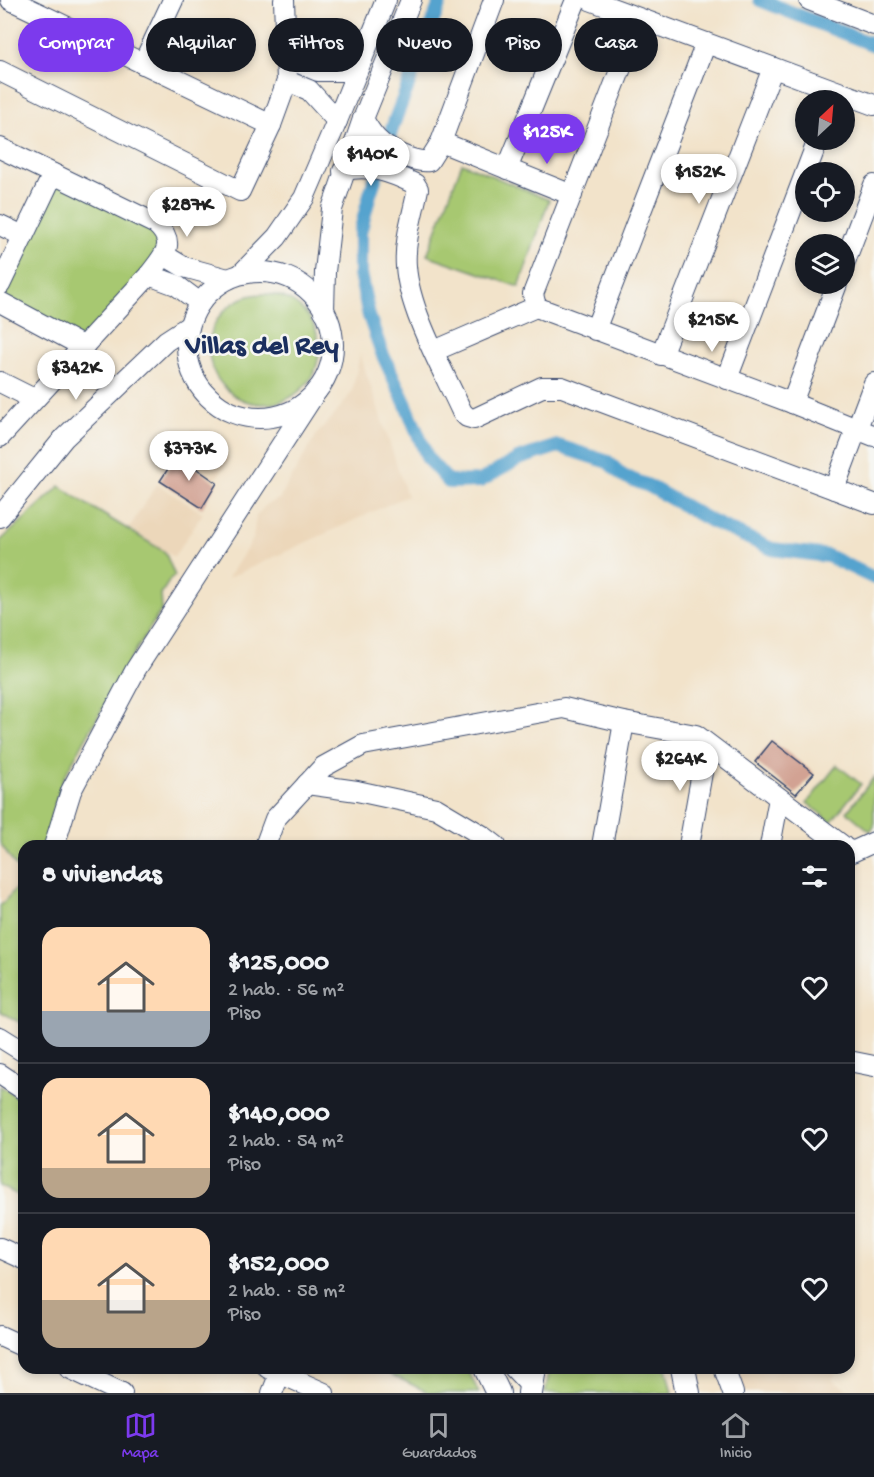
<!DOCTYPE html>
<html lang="es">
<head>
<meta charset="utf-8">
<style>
  body { margin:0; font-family:"Gochi Hand",sans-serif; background:#20242c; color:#f1f3f6; height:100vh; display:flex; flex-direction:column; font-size:22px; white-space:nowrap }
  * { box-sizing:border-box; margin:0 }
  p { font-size:20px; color:#9ea1a6 }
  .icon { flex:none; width:33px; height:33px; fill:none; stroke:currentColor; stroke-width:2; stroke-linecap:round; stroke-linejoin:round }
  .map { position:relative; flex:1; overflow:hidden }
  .details { position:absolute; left:18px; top:840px; width:837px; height:534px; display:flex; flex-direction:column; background:#171b24; border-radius:18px; box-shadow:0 3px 9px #0003 }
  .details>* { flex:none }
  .hud { position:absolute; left:18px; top:18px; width:838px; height:54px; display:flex; gap:12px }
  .needle { width:39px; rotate:26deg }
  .controls { position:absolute; left:795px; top:90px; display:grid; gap:12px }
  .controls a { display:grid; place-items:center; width:60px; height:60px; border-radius:50%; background:#171b24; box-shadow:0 3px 9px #0003; font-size:30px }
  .price { position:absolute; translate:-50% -51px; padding:0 14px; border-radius:21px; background:#fff; color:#222; font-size:20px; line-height:39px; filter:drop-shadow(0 2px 3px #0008) }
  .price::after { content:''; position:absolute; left:50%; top:36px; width:18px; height:14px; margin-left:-9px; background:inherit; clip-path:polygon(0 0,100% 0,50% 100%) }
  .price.active { background:#7c3aed; color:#fff }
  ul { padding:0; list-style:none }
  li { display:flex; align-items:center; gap:18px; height:150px; padding:0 24px }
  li+li { border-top:2px solid #363941 }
  li span { display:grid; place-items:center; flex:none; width:168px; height:120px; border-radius:18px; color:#555 }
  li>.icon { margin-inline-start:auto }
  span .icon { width:72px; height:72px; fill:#fffc; stroke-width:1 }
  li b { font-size:26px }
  h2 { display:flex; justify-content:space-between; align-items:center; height:72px; padding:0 24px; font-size:26px }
  .chip { padding:0 21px; border-radius:27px; background:#171b24; box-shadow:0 3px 9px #0003; font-size:21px; line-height:54px }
  .chip.active { background:#7c3aed; color:#fff }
  .tabs { display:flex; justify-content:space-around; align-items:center; height:84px; border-top:2px solid #363941; background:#171b24; font-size:16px; color:#9ea1a6 }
  .tabs a { display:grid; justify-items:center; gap:3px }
  .tabs .active { color:#7c3aed }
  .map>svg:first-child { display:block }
  .built { fill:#ecd7ba }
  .green { fill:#a7c871; stroke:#617c68; stroke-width:1.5 }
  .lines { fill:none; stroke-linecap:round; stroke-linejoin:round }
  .canal { stroke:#54a3ce; stroke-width:14 }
  .building { fill:#d2a293 }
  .minor-casing { stroke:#3b4a6e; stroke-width:22 }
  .major-casing { stroke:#3b4a6e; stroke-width:26 }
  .minor { stroke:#fff; stroke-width:20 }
  .major { stroke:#fff; stroke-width:24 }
  .labels { text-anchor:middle; stroke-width:5; stroke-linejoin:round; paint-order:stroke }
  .district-label { font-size:28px; font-weight:bold; fill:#1b2f5e; stroke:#f6f6f2 }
</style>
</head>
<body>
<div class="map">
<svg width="874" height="1393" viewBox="0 0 874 1393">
  <rect width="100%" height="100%" fill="#f6f6f2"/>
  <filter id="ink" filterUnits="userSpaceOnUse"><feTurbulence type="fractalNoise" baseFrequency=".0167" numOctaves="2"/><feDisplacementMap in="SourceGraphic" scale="12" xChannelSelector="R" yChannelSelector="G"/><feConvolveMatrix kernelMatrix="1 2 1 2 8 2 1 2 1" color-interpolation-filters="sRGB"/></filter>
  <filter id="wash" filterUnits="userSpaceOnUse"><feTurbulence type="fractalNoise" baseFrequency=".008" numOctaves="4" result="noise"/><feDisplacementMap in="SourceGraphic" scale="24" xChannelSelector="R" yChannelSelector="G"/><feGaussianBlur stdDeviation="1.35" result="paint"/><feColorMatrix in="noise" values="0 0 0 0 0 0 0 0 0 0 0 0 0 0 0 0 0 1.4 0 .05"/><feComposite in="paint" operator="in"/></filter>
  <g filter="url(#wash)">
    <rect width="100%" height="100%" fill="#f2e3ca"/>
    <g class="built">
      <path d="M 360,354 L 407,496 L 228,578 L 253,539 L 256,516 L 267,504 L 279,499 L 317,434 L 332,418 L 352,392 Z"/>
      <path d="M 193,429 L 229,459 L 215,481 L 177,454 Z"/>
      <path d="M 157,484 L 203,513 L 174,557 L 129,528 Z"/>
      <path d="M 0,845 L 23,880 L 0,904 Z"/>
      <path d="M 754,1368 L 838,1368 L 832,1380 L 852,1393 L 747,1393 L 734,1379 L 737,1372 L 755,1370 Z"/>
    </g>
    <g class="green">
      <path d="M 462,163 L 549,200 L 519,287 L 427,255 Z"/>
      <path d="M 53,174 L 169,242 L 84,347 L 0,302 Z"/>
      <circle cx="264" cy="349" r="55"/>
      <path d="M 60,486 L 88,505 L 165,552 L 175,576 L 171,578 L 161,594 L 162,609 L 133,655 L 64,777 L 52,812 L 46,846 L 24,846 L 24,878 L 0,843 L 0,541 Z"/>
      <path d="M 837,765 L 861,784 L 831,822 L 807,803 Z"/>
      <path d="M 874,777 L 874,827 L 870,831 L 847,812 Z"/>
      <path d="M 24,880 L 24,1025 L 0,1011 L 0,906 Z"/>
      <path d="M 0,1086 L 24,1101 L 24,1198 L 0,1186 Z"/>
      <path d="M 378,1368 L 467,1368 L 479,1393 L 429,1393 Z"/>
      <path d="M 550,1368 L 666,1368 L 672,1393 L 545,1393 Z"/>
    </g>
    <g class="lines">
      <g class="canal">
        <path d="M 441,0 L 396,117 L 370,194 L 360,233 L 360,274 L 369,316 L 382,353 L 407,407 L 428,459 L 449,482 L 480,481 L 518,459 L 558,446 L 608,462 L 623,476 L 649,486 L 711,521 L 772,549 L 828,556 L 874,578"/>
        <path d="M 760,0 L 874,45"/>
      </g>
    </g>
    <g id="blocks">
      <g class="building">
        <path d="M 177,455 L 217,483 L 202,508 L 160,481 Z"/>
        <path d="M 772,741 L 814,773 L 796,794 L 755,762 Z"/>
      </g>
    </g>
  </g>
  <g filter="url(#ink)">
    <use href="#blocks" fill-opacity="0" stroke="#3b4a6e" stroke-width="1.5"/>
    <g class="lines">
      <defs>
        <g id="minor">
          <path d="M 11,0 L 271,125"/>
          <path d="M 590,0 L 874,105"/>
          <path d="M 809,0 L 874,25"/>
          <path d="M 287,58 L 318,71 L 357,71"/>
          <path d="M 143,64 L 173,0"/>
          <path d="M 0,71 L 240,191 L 271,125 L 287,81 L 284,0"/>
          <path d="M 287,81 L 309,90 L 337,121"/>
          <path d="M 363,119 C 367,126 371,133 377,139 C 388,150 413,163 429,161 L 441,142 L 494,0"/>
          <path d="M 441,142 L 572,195"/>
          <path d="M 0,148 L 156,224 C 178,244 163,256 149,275 L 0,437"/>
          <path d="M 507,169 L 576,0"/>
          <path d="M 343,171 C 368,163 392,173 415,184 L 418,189 C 413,214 404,241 406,266 C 409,311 443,370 462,412 L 467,417 L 474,419 L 542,387 L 562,387 L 874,504"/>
          <path d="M 0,225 L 23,236"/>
          <path d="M 164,255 L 184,267 L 228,279"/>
          <path d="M 844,264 L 874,185"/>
          <circle cx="260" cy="345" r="73"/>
          <path d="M 241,274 L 277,237 L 304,198 L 337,121 L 386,0"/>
          <path d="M 149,275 L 176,285 L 200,303"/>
          <path d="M 0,285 L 53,174"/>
          <path d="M 0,302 L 84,347"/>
          <path d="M 536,307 L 792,403 L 874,436"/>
          <path d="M 324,311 L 325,272 L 332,209 L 363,119 L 411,0"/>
          <path d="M 595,330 L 706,43"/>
          <path d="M 434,351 L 536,307 L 533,294 L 640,19"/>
          <path d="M 661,355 L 773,68"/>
          <path d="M 727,379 L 818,140"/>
          <path d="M 0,382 L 34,399"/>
          <path d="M 792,403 L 837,284"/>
          <path d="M 834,489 L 874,383"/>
          <path d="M 0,517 L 64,438 L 166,341 L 189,326"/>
          <path d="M 307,784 L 357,791 L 436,808 L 483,836 L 496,846"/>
          <path d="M 54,846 L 71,791 L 136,669 L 317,390"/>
          <path d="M 265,846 L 275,819 L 323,767 L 363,745 L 564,708 L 624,722 L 696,735 L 843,846"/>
          <path d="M 602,846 L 624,722"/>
          <path d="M 689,846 L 707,744"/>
          <path d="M 770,846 L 779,798"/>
          <path d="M 849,850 L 852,852 L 874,842"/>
          <path d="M 0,1037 L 24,1052"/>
          <path d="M 849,1061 L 874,1066"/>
          <path d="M 0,1074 L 24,1090"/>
          <path d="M 0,1248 L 24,1259"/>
          <path d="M 0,1336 L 24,1347"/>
          <path d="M 69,1368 L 122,1393"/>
          <path d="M 268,1368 L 324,1393"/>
          <path d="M 514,1368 L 530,1385"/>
          <path d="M 724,1368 L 733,1393"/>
          <path d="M 272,1393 L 280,1373"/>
        </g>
        <g id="major">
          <path d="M 486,1368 L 498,1393"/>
          <path d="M 683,1368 L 688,1393"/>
          <path d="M 530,1393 L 534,1368"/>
        </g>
      </defs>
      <use href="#minor" class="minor-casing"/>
      <use href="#major" class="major-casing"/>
      <use href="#minor" class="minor"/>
      <use href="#major" class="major"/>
    </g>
  </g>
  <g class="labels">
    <g class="district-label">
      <text x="262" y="353">Villas del Rey</text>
    </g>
  </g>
</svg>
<div class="controls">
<a><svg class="needle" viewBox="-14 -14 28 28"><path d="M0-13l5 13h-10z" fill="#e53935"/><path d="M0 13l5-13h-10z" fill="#9ea1a6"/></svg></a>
<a><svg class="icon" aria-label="locate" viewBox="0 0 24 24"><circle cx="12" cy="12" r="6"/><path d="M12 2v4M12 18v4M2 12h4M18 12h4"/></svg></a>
<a><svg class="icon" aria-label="layers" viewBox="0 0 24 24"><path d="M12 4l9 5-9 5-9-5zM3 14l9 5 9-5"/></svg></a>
</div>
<b class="price active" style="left:547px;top:165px">$125K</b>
<b class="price" style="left:371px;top:187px">$140K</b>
<b class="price" style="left:699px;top:205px">$152K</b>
<b class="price" style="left:187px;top:238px">$287K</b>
<b class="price" style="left:712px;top:353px">$215K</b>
<b class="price" style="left:76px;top:401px">$342K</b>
<b class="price" style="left:189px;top:482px">$373K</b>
<b class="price" style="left:680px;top:792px">$264K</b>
<div class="hud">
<a class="chip active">Comprar</a>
<a class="chip">Alquilar</a>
<a class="chip">Filtros</a>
<a class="chip">Nuevo</a>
<a class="chip">Piso</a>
<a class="chip">Casa</a>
</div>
<section class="details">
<h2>8 viviendas<svg class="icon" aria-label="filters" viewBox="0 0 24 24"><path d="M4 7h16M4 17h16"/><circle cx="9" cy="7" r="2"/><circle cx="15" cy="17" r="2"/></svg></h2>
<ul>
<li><span style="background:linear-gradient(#ffd9b3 70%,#9aa5b1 0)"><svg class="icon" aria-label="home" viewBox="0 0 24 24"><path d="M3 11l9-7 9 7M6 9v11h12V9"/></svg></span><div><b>$125,000</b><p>2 hab. · 56 m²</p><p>Piso</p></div><svg class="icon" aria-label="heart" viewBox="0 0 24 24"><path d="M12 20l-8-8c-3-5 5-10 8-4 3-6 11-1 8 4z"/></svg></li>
<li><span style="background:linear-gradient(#ffd9b3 75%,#b9a48a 0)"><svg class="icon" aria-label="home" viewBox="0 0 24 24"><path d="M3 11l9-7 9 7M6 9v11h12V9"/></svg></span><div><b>$140,000</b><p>2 hab. · 54 m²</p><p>Piso</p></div><svg class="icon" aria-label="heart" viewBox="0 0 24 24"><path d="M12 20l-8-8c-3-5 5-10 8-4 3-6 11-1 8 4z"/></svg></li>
<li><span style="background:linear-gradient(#ffd9b3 60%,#b9a48a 0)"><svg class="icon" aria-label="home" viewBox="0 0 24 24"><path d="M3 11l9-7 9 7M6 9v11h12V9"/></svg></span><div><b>$152,000</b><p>2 hab. · 58 m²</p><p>Piso</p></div><svg class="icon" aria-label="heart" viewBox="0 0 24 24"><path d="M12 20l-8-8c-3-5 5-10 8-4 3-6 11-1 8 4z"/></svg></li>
</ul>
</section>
</div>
<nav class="tabs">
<a class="active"><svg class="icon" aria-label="map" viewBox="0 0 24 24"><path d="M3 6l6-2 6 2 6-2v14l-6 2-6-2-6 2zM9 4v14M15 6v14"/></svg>Mapa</a>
<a><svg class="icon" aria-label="saved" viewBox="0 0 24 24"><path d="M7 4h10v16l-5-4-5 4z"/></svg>Guardados</a>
<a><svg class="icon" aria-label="home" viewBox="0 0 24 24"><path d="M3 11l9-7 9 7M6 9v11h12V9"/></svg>Inicio</a>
</nav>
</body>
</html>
